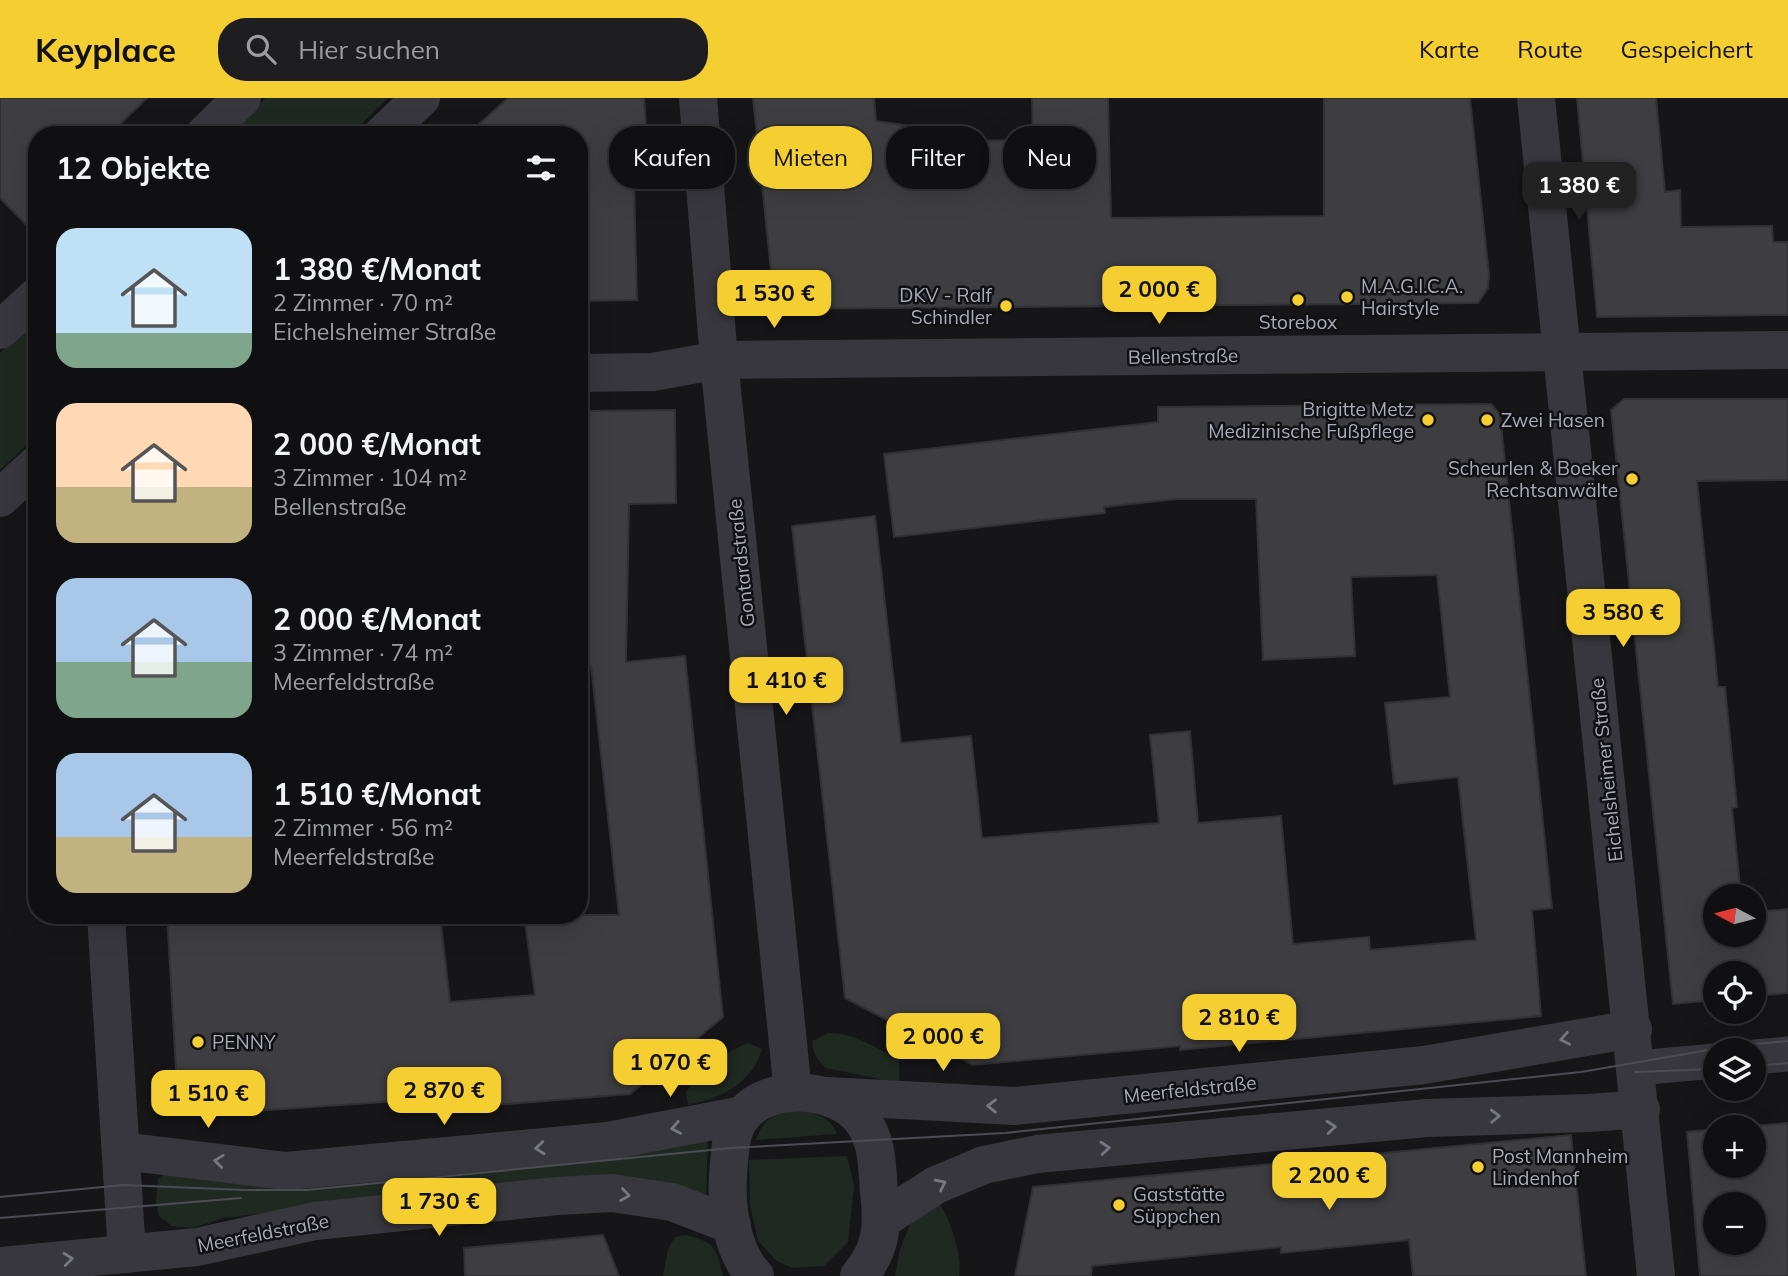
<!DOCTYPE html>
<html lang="de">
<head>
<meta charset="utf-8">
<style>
  body { margin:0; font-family:Mulish,sans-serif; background:#1e1e20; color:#f1f3f6; height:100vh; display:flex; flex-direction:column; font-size:26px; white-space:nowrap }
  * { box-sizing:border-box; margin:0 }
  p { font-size:23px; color:#9c9d9f }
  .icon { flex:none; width:38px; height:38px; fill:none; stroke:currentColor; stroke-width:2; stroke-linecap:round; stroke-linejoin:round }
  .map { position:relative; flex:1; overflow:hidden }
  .drawer { position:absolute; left:28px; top:28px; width:560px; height:798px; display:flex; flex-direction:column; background:#101012; border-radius:28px; box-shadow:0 7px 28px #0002,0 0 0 2px #303032 }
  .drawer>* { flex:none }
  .guide { position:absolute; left:609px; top:28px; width:665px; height:63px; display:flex; gap:14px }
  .needle { width:46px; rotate:277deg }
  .buttons { position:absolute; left:1703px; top:786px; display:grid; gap:14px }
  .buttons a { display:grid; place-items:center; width:63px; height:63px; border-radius:50%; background:#101012; box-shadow:0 7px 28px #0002,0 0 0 2px #303032; font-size:35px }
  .price { position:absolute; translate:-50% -60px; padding:0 16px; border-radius:14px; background:#f5ce32; color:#111; font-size:23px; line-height:46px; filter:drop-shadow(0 2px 4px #0008) }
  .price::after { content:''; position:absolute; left:50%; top:42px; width:21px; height:16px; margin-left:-10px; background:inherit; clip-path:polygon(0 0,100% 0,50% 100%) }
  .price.current { background:#222; color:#fff }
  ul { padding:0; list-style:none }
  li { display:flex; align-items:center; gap:21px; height:175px; padding:0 28px }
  li span { display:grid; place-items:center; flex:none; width:196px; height:140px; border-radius:21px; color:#555 }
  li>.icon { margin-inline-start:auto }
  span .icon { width:84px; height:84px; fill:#fffc; stroke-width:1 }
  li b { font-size:30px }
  h2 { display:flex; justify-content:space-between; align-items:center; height:84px; padding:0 28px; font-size:30px }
  .pill { padding:0 24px; border-radius:28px; background:#101012; box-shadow:0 7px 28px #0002,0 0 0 2px #303032; font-size:24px; line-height:63px }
  .pill.current { background:#f5ce32; color:#111 }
  header { display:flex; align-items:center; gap:42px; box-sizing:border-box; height:98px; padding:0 35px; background:#f5ce32; color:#111 }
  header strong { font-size:33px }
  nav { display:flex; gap:38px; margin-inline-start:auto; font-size:24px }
  .search { width:490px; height:63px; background:#1e1e20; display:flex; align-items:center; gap:18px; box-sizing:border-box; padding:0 24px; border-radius:28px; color:#9c9d9f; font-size:26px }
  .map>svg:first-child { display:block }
  .green { fill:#202822 }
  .building { fill:#3e3e42; stroke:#313034; stroke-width:2; fill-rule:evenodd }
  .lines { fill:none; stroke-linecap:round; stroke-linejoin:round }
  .pedestrian { stroke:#37373d; stroke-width:35 }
  .minor { stroke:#37373d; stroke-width:38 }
  .tram { stroke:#4c4d54; stroke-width:2 }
  .oneway { stroke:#757781 }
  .poi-dot { fill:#f5ce32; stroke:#111113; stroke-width:2.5 }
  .labels { text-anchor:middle; stroke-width:5; stroke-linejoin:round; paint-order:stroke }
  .poi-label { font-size:19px; fill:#a8abb8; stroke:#111113; text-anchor:start }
  .street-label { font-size:19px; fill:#a8abb8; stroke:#111113 }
</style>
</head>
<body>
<header>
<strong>Keyplace</strong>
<div class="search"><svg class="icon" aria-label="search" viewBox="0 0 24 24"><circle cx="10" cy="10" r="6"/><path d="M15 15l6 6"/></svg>Hier suchen</div>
<nav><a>Karte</a><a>Route</a><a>Gespeichert</a></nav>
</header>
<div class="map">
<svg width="1788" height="1178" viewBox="0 0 1788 1178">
  <rect width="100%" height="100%" fill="#161618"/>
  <g class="green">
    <path d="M 266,0 L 388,0 L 350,37 L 227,37 Z"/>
    <path d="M 37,220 L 37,337 L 0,372 L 0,255 Z"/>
    <path d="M 828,935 C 853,934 878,951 899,962 L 899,985 L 826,970 C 818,963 812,954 812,943 Z"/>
    <path d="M 748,945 L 762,951 C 752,986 721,1000 688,1007 L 686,993 C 707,975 721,955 748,945 Z"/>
    <path d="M 789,1013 C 809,1013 830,1016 837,1036 L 756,1042 C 761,1024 772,1017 789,1013 Z"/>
    <path d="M 708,1038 L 706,1097 L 331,1107 L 224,1120 L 192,1130 L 172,1128 L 159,1118 L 156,1103 L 158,1081 L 172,1070 Z"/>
    <path d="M 847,1058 L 854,1088 L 848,1144 L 824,1168 L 792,1170 L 777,1163 L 758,1143 L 750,1107 L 749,1062 Z"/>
    <path d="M 937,1103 C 949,1114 963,1162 959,1178 L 895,1178 L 900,1151 L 911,1124 Z"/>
    <path d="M 686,1137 C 715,1144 716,1150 723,1178 L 663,1178 L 668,1151 L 675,1139 Z"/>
  </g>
  <g class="building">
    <path d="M 0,0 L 147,0 L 109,37 L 37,37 L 37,138 L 0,100 Z"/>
    <path d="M 508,0 L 644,0 L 650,84 L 634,84 L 637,202 L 579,203 L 579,37 L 467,37 Z"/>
    <path d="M 753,0 L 874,0 L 876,23 L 952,34 L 951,43 L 1033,42 L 1032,0 L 1108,0 L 1111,120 L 1324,118 L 1324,0 L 1470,0 L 1489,177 L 1488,190 L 1478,205 L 775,211 Z"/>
    <path d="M 1577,0 L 1656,0 L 1665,94 L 1680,92 L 1681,129 L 1772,128 L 1773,144 L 1788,144 L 1788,217 L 1597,219 Z"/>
    <path d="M 1624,301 L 1788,301 L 1788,382 L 1697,383 L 1718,589 L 1725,589 L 1737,709 L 1732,710 L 1741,798 L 1715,798 L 1715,836 L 1754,836 L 1754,814 L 1788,811 L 1788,895 L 1754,898 L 1754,875 L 1715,875 L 1715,902 L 1673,906 L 1611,312 Z"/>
    <path d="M 1491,306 L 1500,317 L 1552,810 L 1532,812 L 1541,918 L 1180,952 L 1180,948 L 973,967 L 845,900 L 792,428 L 875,418 L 901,645 L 971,638 L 982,740 L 1159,725 L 1150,637 L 1190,633 L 1198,725 L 1281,718 L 1293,846 L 1369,839 L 1370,852 L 1476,842 L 1458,679 L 1394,686 L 1385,605 L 1450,599 L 1437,477 L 1351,479 L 1355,558 L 1263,562 L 1256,401 L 1177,401 L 1104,409 L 1105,415 L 894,439 L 884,356 L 1158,324 L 1158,309 Z"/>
    <path d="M 675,312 L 676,405 L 629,406 L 626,564 L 685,558 L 723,919 L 630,996 L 457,1010 L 456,999 L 210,1016 L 177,988 L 167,817 L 440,817 L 450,904 L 535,897 L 524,817 L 619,817 L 591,568 L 579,569 L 579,313 Z"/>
    <path d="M 1788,1025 L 1788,1178 L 1700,1178 L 1687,1034 L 1715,1031 L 1715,1068 L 1754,1068 L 1754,1029 L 1743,1029 ZM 1715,1106 L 1754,1106 L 1754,1144 L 1715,1144 Z"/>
    <path d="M 1571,1037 L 1586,1178 L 1413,1178 L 1409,1142 L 1281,1155 L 1281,1149 L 1092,1168 L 1091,1178 L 1015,1178 L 1033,1089 Z"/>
    <path d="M 603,1137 L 619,1178 L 465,1178 L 464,1150 Z"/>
  </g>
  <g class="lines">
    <g class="pedestrian">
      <path d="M 1754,959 L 1788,956"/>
      <path d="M 1637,970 L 1715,963"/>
    </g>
    <g class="minor">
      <path d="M 698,0 L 719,262 L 793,995"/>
      <path d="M 1536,0 L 1656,1178"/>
      <path d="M 204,37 L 242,0"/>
      <path d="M 382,37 L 421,0"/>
      <path d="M 0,232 L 37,198"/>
      <path d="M 579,275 L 653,274 L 719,262 L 1788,252"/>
      <path d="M 0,400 L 37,366"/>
      <path d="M 106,817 L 127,1156"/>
      <path d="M 828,998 L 1014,1008 L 1424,967 L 1633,931"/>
      <path d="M 122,1053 L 286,1073 L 608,1043 L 743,1017"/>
      <path d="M 883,1121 L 936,1087 L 984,1067 L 1037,1056 L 1427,1020 L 1589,1015 L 1641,1011"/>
      <path d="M 0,1168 L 197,1149 L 315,1123 L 557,1098 L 612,1095 L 672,1104 L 732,1127"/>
      <path d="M 755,1178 C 732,1154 726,1110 728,1078 C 730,1057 729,1033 743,1017 C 770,984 837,989 862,1022 C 878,1043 877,1069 879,1094 C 883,1128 882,1151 859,1178"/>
    </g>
    <g class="tram">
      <path d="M 1754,968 L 1788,965"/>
      <path d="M 1635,974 L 1715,971"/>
      <path d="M 0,1099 L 123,1087 L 245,1092 L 307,1092 L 731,1050 L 1005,1035 L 1581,974 L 1732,948 L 1788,943"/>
      <path d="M 0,1120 L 241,1100"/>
    </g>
  </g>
  <defs><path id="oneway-chevron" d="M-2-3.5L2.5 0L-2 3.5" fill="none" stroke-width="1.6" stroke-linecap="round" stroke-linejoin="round" transform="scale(1.75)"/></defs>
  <g class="oneway">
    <use href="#oneway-chevron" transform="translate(1565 941) rotate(169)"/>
    <use href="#oneway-chevron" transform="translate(992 1008) rotate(-179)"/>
    <use href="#oneway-chevron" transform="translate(1495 1018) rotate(-2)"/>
    <use href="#oneway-chevron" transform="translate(1331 1029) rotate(-5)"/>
    <use href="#oneway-chevron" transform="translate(676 1030) rotate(169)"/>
    <use href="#oneway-chevron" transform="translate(540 1050) rotate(175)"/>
    <use href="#oneway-chevron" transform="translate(1105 1050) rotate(-5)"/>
    <use href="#oneway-chevron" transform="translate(219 1063) rotate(-173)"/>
    <use href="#oneway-chevron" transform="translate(941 1086) rotate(-26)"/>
    <use href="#oneway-chevron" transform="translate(625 1097) rotate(8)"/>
    <use href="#oneway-chevron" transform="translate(68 1161) rotate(-6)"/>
  </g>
  <g class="poi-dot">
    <circle cx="1347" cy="199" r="7"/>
    <circle cx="1298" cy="202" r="7"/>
    <circle cx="1006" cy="208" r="7"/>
    <circle cx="1428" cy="322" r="7"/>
    <circle cx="1487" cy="322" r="7"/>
    <circle cx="1632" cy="381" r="7"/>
    <circle cx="198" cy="944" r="7"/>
    <circle cx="1478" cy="1069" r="7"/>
    <circle cx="1119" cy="1107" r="7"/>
  </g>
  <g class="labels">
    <g class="poi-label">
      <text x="1361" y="195">M.A.G.I.C.A.<tspan x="1361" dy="22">Hairstyle</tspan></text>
      <text x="992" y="204" text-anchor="end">DKV - Ralf<tspan x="992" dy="22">Schindler</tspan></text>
      <text x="1298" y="231" text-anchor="middle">Storebox</text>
      <text x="1414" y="318" text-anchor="end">Brigitte Metz<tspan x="1414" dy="22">Medizinische Fußpflege</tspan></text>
      <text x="1501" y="329">Zwei Hasen</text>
      <text x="1618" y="377" text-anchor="end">Scheurlen &amp; Boeker<tspan x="1618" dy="22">Rechtsanwälte</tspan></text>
      <text x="212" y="951">PENNY</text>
      <text x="1492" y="1065">Post Mannheim<tspan x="1492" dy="22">Lindenhof</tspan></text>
      <text x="1133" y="1103">Gaststätte<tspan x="1133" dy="22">Süppchen</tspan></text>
    </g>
    <g class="street-label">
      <text transform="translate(1183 258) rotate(-1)" y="7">Bellenstraße</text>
      <text transform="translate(741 465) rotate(-96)" y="7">Gontardstraße</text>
      <text transform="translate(1606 672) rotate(-96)" y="7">Eichelsheimer Straße</text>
      <text transform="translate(1190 991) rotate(-6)" y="7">Meerfeldstraße</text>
      <text transform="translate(263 1135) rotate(-11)" y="7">Meerfeldstraße</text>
    </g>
  </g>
</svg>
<div class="buttons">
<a><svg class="needle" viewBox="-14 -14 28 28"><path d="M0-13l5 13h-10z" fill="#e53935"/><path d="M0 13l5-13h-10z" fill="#9c9d9f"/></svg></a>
<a><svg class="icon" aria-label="locate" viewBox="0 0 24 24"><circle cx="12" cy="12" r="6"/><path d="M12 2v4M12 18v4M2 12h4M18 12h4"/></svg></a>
<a><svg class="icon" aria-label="layers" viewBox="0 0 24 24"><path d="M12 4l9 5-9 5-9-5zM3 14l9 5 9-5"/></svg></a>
<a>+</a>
<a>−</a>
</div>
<b class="price current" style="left:1579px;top:124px">1 380 €</b>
<b class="price" style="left:1159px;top:228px">2 000 €</b>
<b class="price" style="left:774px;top:232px">1 530 €</b>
<b class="price" style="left:1623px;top:551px">3 580 €</b>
<b class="price" style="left:786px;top:619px">1 410 €</b>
<b class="price" style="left:1239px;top:956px">2 810 €</b>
<b class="price" style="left:943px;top:975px">2 000 €</b>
<b class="price" style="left:670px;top:1001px">1 070 €</b>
<b class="price" style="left:444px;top:1029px">2 870 €</b>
<b class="price" style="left:208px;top:1032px">1 510 €</b>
<b class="price" style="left:1329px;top:1114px">2 200 €</b>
<b class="price" style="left:439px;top:1140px">1 730 €</b>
<div class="guide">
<a class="pill">Kaufen</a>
<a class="pill current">Mieten</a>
<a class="pill">Filter</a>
<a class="pill">Neu</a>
</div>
<section class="drawer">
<h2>12 Objekte<svg class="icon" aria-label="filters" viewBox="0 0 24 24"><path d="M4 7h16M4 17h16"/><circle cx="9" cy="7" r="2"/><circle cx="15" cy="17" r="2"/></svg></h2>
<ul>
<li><span style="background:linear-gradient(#bfe0f5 75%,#7fa58c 0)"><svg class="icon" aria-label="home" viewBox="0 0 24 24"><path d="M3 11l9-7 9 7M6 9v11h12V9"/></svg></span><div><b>1 380 €/Monat</b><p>2 Zimmer · 70 m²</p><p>Eichelsheimer Straße</p></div></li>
<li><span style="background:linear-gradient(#ffd9b3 60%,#c2b280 0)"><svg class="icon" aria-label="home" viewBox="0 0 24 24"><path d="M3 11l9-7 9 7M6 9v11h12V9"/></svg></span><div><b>2 000 €/Monat</b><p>3 Zimmer · 104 m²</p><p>Bellenstraße</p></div></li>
<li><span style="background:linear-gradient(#a9c7e8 60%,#7fa58c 0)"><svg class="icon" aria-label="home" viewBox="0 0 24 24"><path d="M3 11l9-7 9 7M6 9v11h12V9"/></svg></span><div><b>2 000 €/Monat</b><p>3 Zimmer · 74 m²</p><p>Meerfeldstraße</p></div></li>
<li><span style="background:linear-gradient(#a9c7e8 60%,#c2b280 0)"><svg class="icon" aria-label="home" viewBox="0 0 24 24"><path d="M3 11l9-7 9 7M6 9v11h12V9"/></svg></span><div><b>1 510 €/Monat</b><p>2 Zimmer · 56 m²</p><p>Meerfeldstraße</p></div></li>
</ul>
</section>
</div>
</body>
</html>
